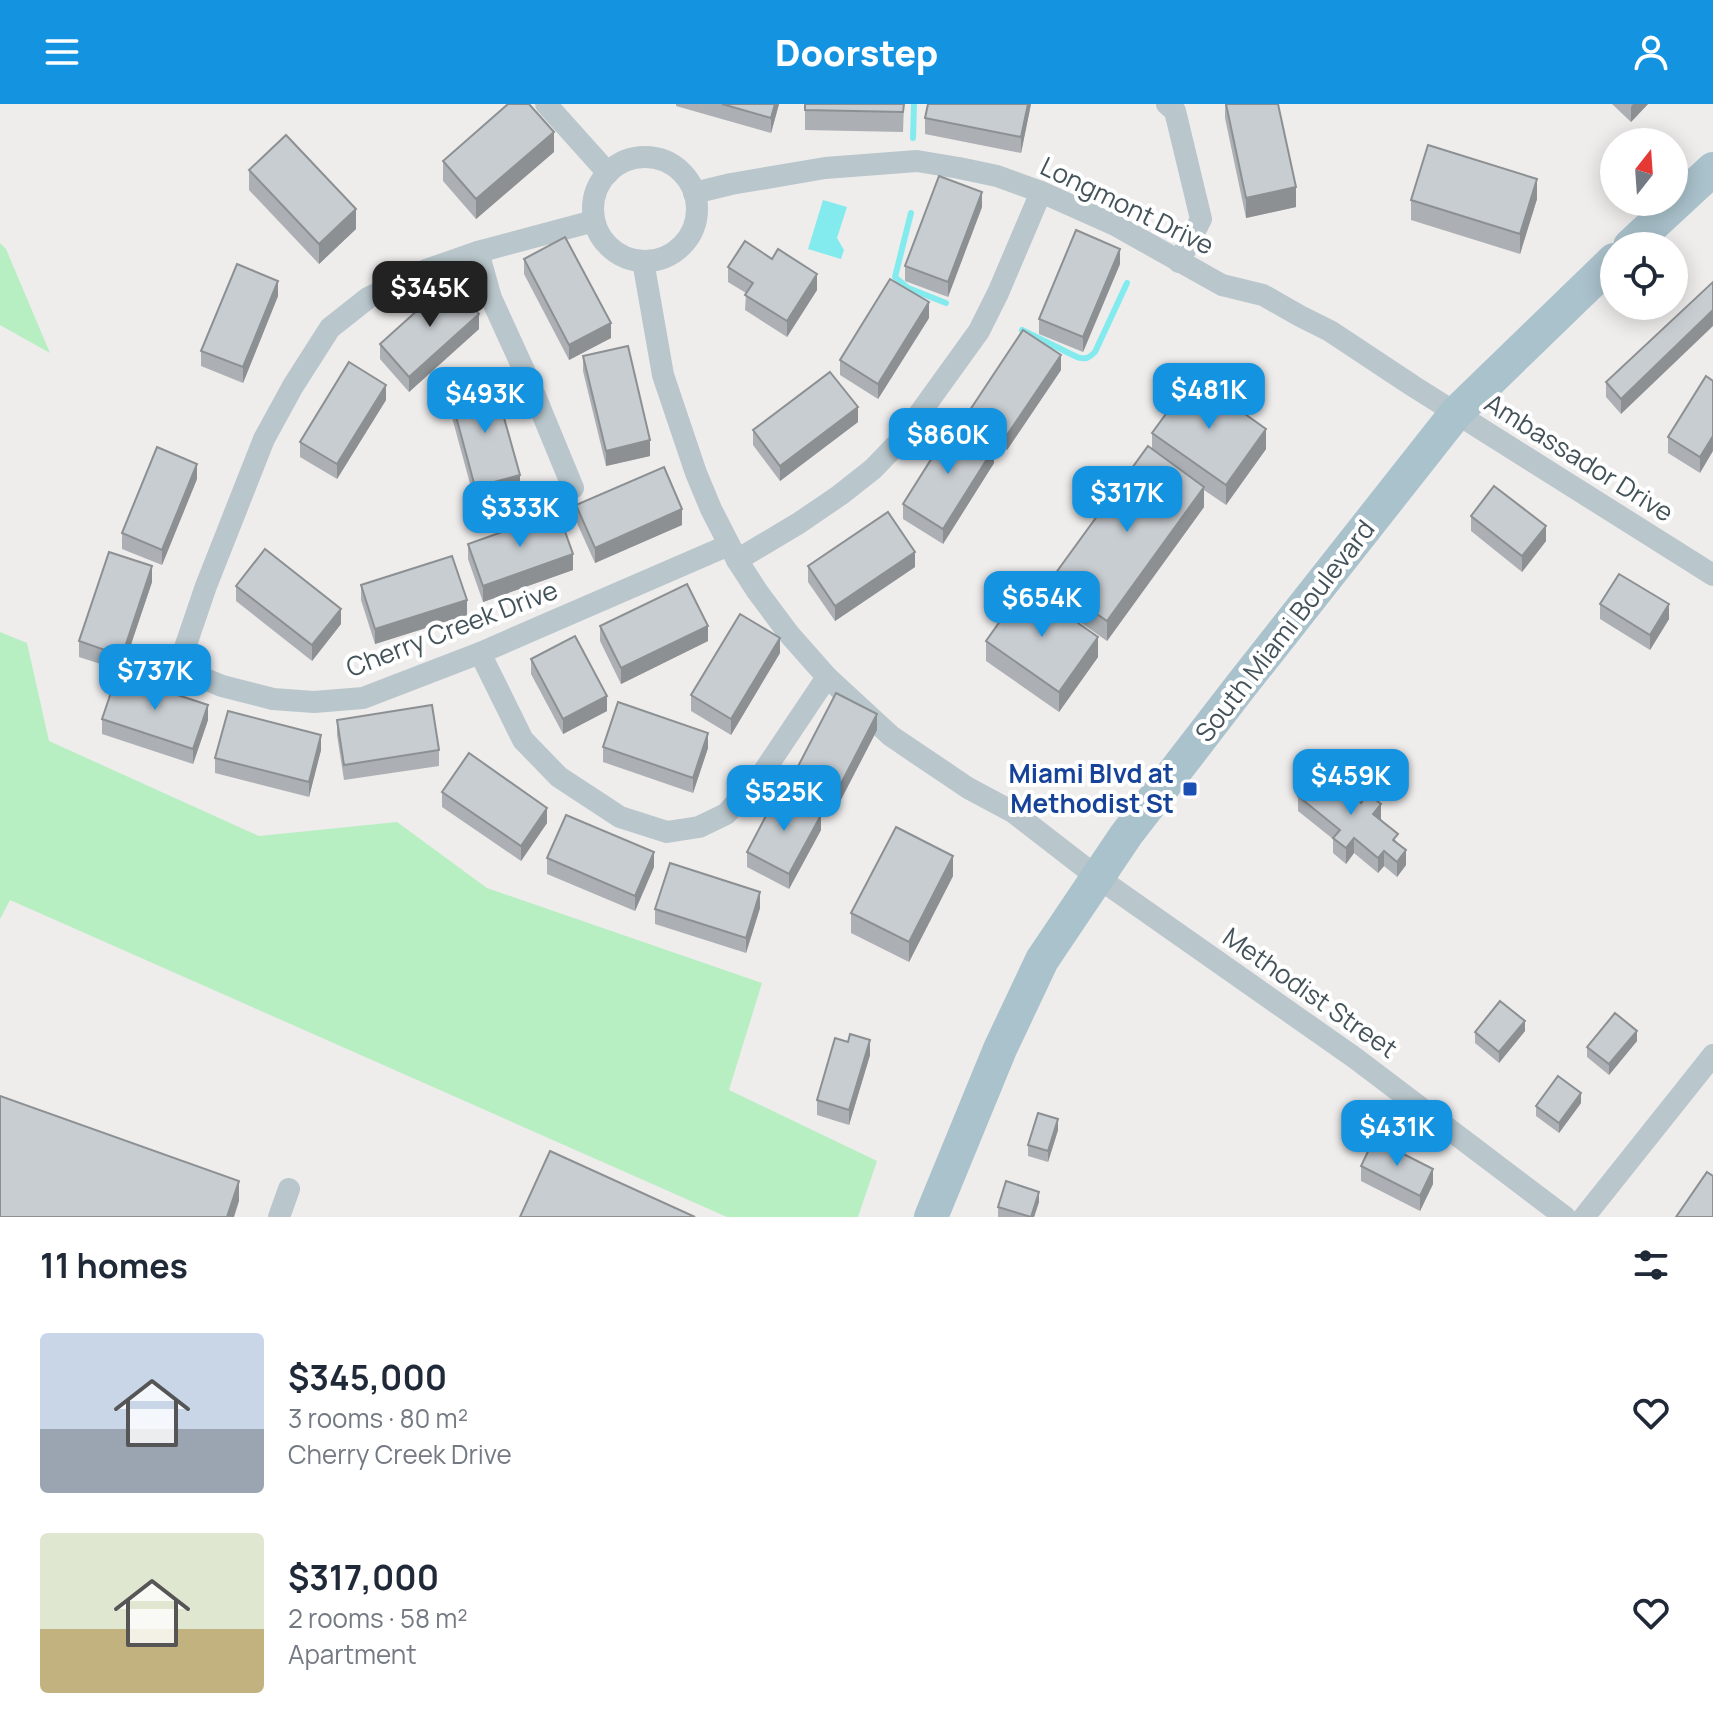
<!DOCTYPE html>
<html lang="en">
<head>
<meta charset="utf-8">
<style>
  body { margin:0; font-family:Manrope,sans-serif; background:#f2f2f3; color:#1f2937; height:100vh; display:flex; flex-direction:column; font-size:30px; white-space:nowrap }
  * { box-sizing:border-box; margin:0 }
  p { font-size:26px; color:#747a83 }
  .icon { flex:none; width:44px; height:44px; fill:none; stroke:currentColor; stroke-width:2; stroke-linecap:round; stroke-linejoin:round }
  .map { position:relative; height:1113px; overflow:hidden }
  .drawer { display:flex; flex-direction:column; background:#fff; flex:1 }
  .drawer>* { flex:none }
  .needle { width:52px; rotate:17deg }
  .controls { position:absolute; left:1600px; top:24px; display:grid; gap:16px }
  .controls a { display:grid; place-items:center; width:88px; height:88px; border-radius:50%; background:#fff; box-shadow:0 4px 20px #0003; font-size:40px }
  .price { position:absolute; translate:-50% -68px; padding:0 18px; border-radius:16px; background:#1493e1; color:#fff; font-size:26px; line-height:52px; filter:drop-shadow(0 2px 4px #0008) }
  .price::after { content:''; position:absolute; left:50%; top:48px; width:24px; height:18px; margin-left:-12px; background:inherit; clip-path:polygon(0 0,100% 0,50% 100%) }
  .price.selected { background:#222; color:#fff }
  ul { padding:0; list-style:none }
  li { display:flex; align-items:center; gap:24px; height:200px; padding:0 40px }
  li span { display:grid; place-items:center; flex:none; width:224px; height:160px; border-radius:8px; color:#555 }
  li>.icon { margin-inline-start:auto }
  span .icon { width:96px; height:96px; fill:#fffc; stroke-width:1 }
  li b { font-size:34px }
  h2 { display:flex; justify-content:space-between; align-items:center; height:96px; padding:0 40px; font-size:34px }
  header { display:flex; justify-content:space-between; align-items:center; height:104px; padding:0 40px; background:#1493e1; color:#fff; font-size:36px; font-weight:800 }
  .map>svg:first-child { display:block }
  .green { fill:#b7efc3 }
  .water { fill:#83ebee }
  .lines { fill:none; stroke-linecap:round; stroke-linejoin:round }
  .stream { stroke:#83ebee; stroke-width:6 }
  .street { stroke:#b9c7cc; stroke-width:22 }
  .primary { stroke:#aac2cc; stroke-width:34 }
  .wall { fill:#acb0b4 }
  .shaded-wall { fill:#8c9092 }
  .building { fill:#c8cdd1; stroke:#8c9092; stroke-width:2 }
  .transit-dot { fill:#1a4fb4; stroke:#fff; stroke-width:3 }
  .labels { text-anchor:middle; stroke-width:8; stroke-linejoin:round; paint-order:stroke }
  .street-label { font-size:26px; fill:#44535a; stroke:#fff }
  .transit-label { font-size:26px; font-weight:bold; fill:#164399; stroke:#fff; text-anchor:end }
</style>
</head>
<body>
<header><svg class="icon" aria-label="menu" viewBox="0 0 24 24"><path d="M4 6h16M4 12h16M4 18h16"/></svg>Doorstep<svg class="icon" aria-label="person" viewBox="0 0 24 24"><circle cx="12" cy="8" r="4"/><path d="M4 21q1-7 8-7t8 7"/></svg></header>
<div class="map">
<svg width="1713" height="1113" viewBox="0 0 1713 1113">
  <rect width="100%" height="100%" fill="#efecec"/>
  <g class="green">
    <path d="M 0,139 L 6,145 L 50,249 L 0,221 Z"/>
    <path d="M 0,528 L 27,539 L 49,637 L 259,732 L 397,718 L 487,784 L 762,879 L 729,986 L 877,1057 L 858,1113 L 727,1113 L 10,796 L 0,815 Z"/>
  </g>
  <path class="water" d="M 823,96 L 847,103 L 837,134 L 844,146 L 841,155 L 808,145 Z"/>
  <g class="lines">
    <g class="stream">
      <path d="M 913,34 L 914,0"/>
      <path d="M 911,109 L 895,173 L 908,184 L 946,199"/>
      <path d="M 1022,226 L 1077,253 C 1085,256 1089,254 1095,248 L 1127,179"/>
    </g>
    <g class="street">
      <path d="M 546,0 L 608,69"/>
      <path d="M 1167,0 L 1175,7 L 1201,115 L 1179,158"/>
      <circle cx="645" cy="105" r="52"/>
      <path d="M 694,89 L 731,80 L 825,64 L 917,57 L 959,64 L 997,72 L 1041,88 L 1115,121 L 1222,181 L 1263,191 L 1300,212 L 1330,227 L 1413,282 L 1713,471"/>
      <path d="M 594,117 L 478,148 L 426,166 L 368,194 L 330,224 L 293,282 L 264,335 L 206,482 L 178,564 L 222,582 L 273,595 L 314,598 L 363,594 L 480,549 L 729,441"/>
      <path d="M 478,148 L 491,194 L 528,275 L 573,384"/>
      <path d="M 643,157 L 663,271 L 696,369 L 711,405 L 737,456 L 757,487 L 789,530 L 827,573 L 891,632 L 968,684 L 1013,708 L 1097,773 L 1355,954 L 1565,1113"/>
      <path d="M 737,456 L 799,419 L 840,391 L 873,365 L 899,338 L 979,227 L 998,189 L 1041,88"/>
      <path d="M 480,549 L 523,636 L 559,673 L 620,713 L 667,728 L 699,723 L 726,710 L 760,673 L 827,573"/>
      <path d="M 279,1113 L 289,1085"/>
      <path d="M 1584,1113 L 1713,951"/>
    </g>
    <g class="primary">
      <path d="M 1630,142 L 1713,65"/>
      <path d="M 931,1113 L 1000,945 L 1042,856 L 1126,731 L 1240,583 L 1456,309 L 1614,156"/>
    </g>
  </g>
  <g class="wall">
    <path d="M 676,0 L 779,0 L 771,29 L 676,2 Z"/>
    <path d="M 805,0 L 904,0 L 903,28 L 805,26 Z"/>
    <path d="M 928,0 L 1031,0 L 1021,49 L 925,30 L 925,14 Z"/>
    <path d="M 1225,0 L 1278,0 L 1296,103 L 1246,114 L 1225,14 Z"/>
    <path d="M 1612,0 L 1648,0 L 1631,18 Z"/>
    <path d="M 554,48 L 476,115 L 443,77 L 443,57 Z"/>
    <path d="M 249,66 L 356,125 L 319,160 L 249,86 Z"/>
    <path d="M 1537,95 L 1520,150 L 1411,116 L 1411,96 Z"/>
    <path d="M 982,103 L 948,193 L 905,177 L 905,162 Z"/>
    <path d="M 524,155 L 611,234 L 569,256 L 524,170 Z"/>
    <path d="M 1120,160 L 1083,248 L 1039,230 L 1039,215 Z"/>
    <path d="M 728,163 L 817,186 L 787,233 L 745,206 L 746,189 L 728,178 Z"/>
    <path d="M 1713,178 L 1621,310 L 1606,293 L 1606,278 Z"/>
    <path d="M 278,192 L 243,279 L 201,262 L 201,247 Z"/>
    <path d="M 929,214 L 878,295 L 840,271 L 840,256 Z"/>
    <path d="M 479,225 L 409,288 L 380,255 L 380,240 Z"/>
    <path d="M 583,252 L 650,352 L 606,362 L 583,267 Z"/>
    <path d="M 1061,266 L 1007,346 L 970,321 L 970,306 Z"/>
    <path d="M 1706,272 L 1700,369 L 1668,349 L 1668,333 Z"/>
    <path d="M 450,290 L 520,386 L 475,398 L 450,306 Z"/>
    <path d="M 386,296 L 337,375 L 300,353 L 300,338 Z"/>
    <path d="M 858,318 L 780,377 L 753,341 L 753,326 Z"/>
    <path d="M 1152,329 L 1266,345 L 1226,401 L 1204,386 L 1204,403 L 1107,537 L 1050,497 L 1050,477 L 1152,346 Z"/>
    <path d="M 994,359 L 943,440 L 903,415 L 903,400 Z"/>
    <path d="M 197,375 L 162,461 L 122,445 L 122,429 Z"/>
    <path d="M 576,401 L 682,421 L 595,459 L 576,417 Z"/>
    <path d="M 1471,412 L 1546,437 L 1522,468 L 1471,427 Z"/>
    <path d="M 468,440 L 573,466 L 483,498 L 468,455 Z"/>
    <path d="M 808,462 L 915,463 L 835,517 L 808,478 Z"/>
    <path d="M 152,478 L 122,567 L 79,553 L 79,537 Z"/>
    <path d="M 361,481 L 467,511 L 375,540 L 361,496 Z"/>
    <path d="M 236,482 L 341,520 L 312,557 L 236,497 Z"/>
    <path d="M 1600,500 L 1669,515 L 1650,546 L 1600,515 Z"/>
    <path d="M 600,522 L 708,537 L 621,580 L 600,537 Z"/>
    <path d="M 986,537 L 1098,553 L 1059,608 L 986,557 Z"/>
    <path d="M 780,549 L 731,631 L 691,607 L 691,591 Z"/>
    <path d="M 531,555 L 607,607 L 563,630 L 531,570 Z"/>
    <path d="M 102,615 L 208,616 L 193,660 L 102,630 Z"/>
    <path d="M 337,616 L 439,646 L 439,662 L 344,676 L 337,631 Z"/>
    <path d="M 877,626 L 833,711 L 792,690 L 792,674 Z"/>
    <path d="M 603,643 L 708,644 L 693,689 L 603,658 Z"/>
    <path d="M 321,646 L 309,693 L 215,669 L 215,654 Z"/>
    <path d="M 442,688 L 547,719 L 521,757 L 442,703 Z"/>
    <path d="M 1298,692 L 1361,699 L 1381,715 L 1398,740 L 1406,761 L 1397,773 L 1384,762 L 1378,769 L 1354,749 L 1346,760 L 1333,749 L 1333,735 L 1298,707 Z"/>
    <path d="M 821,726 L 789,785 L 747,763 L 747,748 Z"/>
    <path d="M 547,754 L 654,763 L 635,807 L 547,770 Z"/>
    <path d="M 953,772 L 909,858 L 851,829 L 851,809 Z"/>
    <path d="M 760,804 L 746,849 L 655,820 L 655,805 Z"/>
    <path d="M 1525,927 L 1499,959 L 1475,939 L 1475,928 Z"/>
    <path d="M 1637,937 L 1609,971 L 1587,953 L 1587,943 Z"/>
    <path d="M 870,951 L 849,1021 L 817,1011 L 817,996 Z"/>
    <path d="M 1581,999 L 1559,1029 L 1536,1012 L 1536,1002 Z"/>
    <path d="M 1058,1026 L 1048,1058 L 1028,1052 L 1028,1041 Z"/>
    <path d="M 1361,1062 L 1433,1080 L 1420,1107 L 1361,1077 Z"/>
    <path d="M 1039,1098 L 1034,1113 L 998,1113 L 998,1103 Z"/>
  </g>
  <g class="shaded-wall">
    <path d="M 775,0 L 779,0 L 771,29 L 771,14 Z"/>
    <path d="M 1028,0 L 1031,0 L 1021,49 L 1021,33 Z"/>
    <path d="M 1633,0 L 1648,0 L 1631,18 L 1631,3 Z"/>
    <path d="M 554,28 L 554,48 L 476,115 L 476,95 Z"/>
    <path d="M 1537,75 L 1537,95 L 1520,150 L 1520,130 Z"/>
    <path d="M 1296,83 L 1296,103 L 1246,114 L 1246,94 Z"/>
    <path d="M 982,88 L 982,103 L 948,193 L 948,178 Z"/>
    <path d="M 356,105 L 356,125 L 319,160 L 319,140 Z"/>
    <path d="M 1120,145 L 1120,160 L 1083,248 L 1083,233 Z"/>
    <path d="M 817,170 L 817,186 L 787,233 L 787,217 Z"/>
    <path d="M 278,177 L 278,192 L 243,279 L 243,263 Z"/>
    <path d="M 929,198 L 929,214 L 878,295 L 878,280 Z"/>
    <path d="M 1713,206 L 1713,222 L 1621,310 L 1621,295 Z"/>
    <path d="M 479,210 L 479,225 L 409,288 L 409,273 Z"/>
    <path d="M 611,219 L 611,234 L 569,256 L 569,241 Z"/>
    <path d="M 1061,251 L 1061,266 L 1007,346 L 1007,331 Z"/>
    <path d="M 386,281 L 386,296 L 337,375 L 337,360 Z"/>
    <path d="M 858,303 L 858,318 L 780,377 L 780,362 Z"/>
    <path d="M 1266,325 L 1266,345 L 1226,401 L 1226,381 Z"/>
    <path d="M 1713,332 L 1713,347 L 1700,369 L 1700,353 Z"/>
    <path d="M 650,336 L 650,352 L 606,362 L 606,347 Z"/>
    <path d="M 994,344 L 994,359 L 943,440 L 943,425 Z"/>
    <path d="M 197,360 L 197,375 L 162,461 L 162,446 Z"/>
    <path d="M 520,371 L 520,386 L 475,398 L 475,383 Z"/>
    <path d="M 1204,383 L 1204,403 L 1107,537 L 1107,517 Z"/>
    <path d="M 682,405 L 682,421 L 595,459 L 595,444 Z"/>
    <path d="M 1546,422 L 1546,437 L 1522,468 L 1522,452 Z"/>
    <path d="M 915,448 L 915,463 L 835,517 L 835,502 Z"/>
    <path d="M 573,450 L 573,466 L 483,498 L 483,482 Z"/>
    <path d="M 152,462 L 152,478 L 122,567 L 122,552 Z"/>
    <path d="M 467,496 L 467,511 L 375,540 L 375,525 Z"/>
    <path d="M 1669,500 L 1669,515 L 1650,546 L 1650,531 Z"/>
    <path d="M 341,505 L 341,520 L 312,557 L 312,541 Z"/>
    <path d="M 708,522 L 708,537 L 621,580 L 621,564 Z"/>
    <path d="M 1098,533 L 1098,553 L 1059,608 L 1059,588 Z"/>
    <path d="M 780,534 L 780,549 L 731,631 L 731,615 Z"/>
    <path d="M 607,592 L 607,607 L 563,630 L 563,615 Z"/>
    <path d="M 208,601 L 208,616 L 193,660 L 193,645 Z"/>
    <path d="M 877,610 L 877,626 L 833,711 L 833,695 Z"/>
    <path d="M 708,629 L 708,644 L 693,689 L 693,674 Z"/>
    <path d="M 321,631 L 321,646 L 309,693 L 309,678 Z"/>
    <path d="M 1381,700 L 1381,715 L 1373,725 L 1373,710 Z"/>
    <path d="M 547,704 L 547,719 L 521,757 L 521,742 Z"/>
    <path d="M 821,711 L 821,726 L 789,785 L 789,770 Z"/>
    <path d="M 1354,734 L 1354,749 L 1346,760 L 1346,744 Z"/>
    <path d="M 1406,746 L 1406,761 L 1397,773 L 1397,758 Z"/>
    <path d="M 1384,747 L 1384,762 L 1378,769 L 1378,754 Z"/>
    <path d="M 654,748 L 654,763 L 635,807 L 635,792 Z"/>
    <path d="M 953,752 L 953,772 L 909,858 L 909,838 Z"/>
    <path d="M 760,788 L 760,804 L 746,849 L 746,834 Z"/>
    <path d="M 1525,917 L 1525,927 L 1499,959 L 1499,948 Z"/>
    <path d="M 1637,927 L 1637,937 L 1609,971 L 1609,960 Z"/>
    <path d="M 870,936 L 870,951 L 849,1021 L 849,1006 Z"/>
    <path d="M 1581,989 L 1581,999 L 1559,1029 L 1559,1019 Z"/>
    <path d="M 1058,1015 L 1058,1026 L 1048,1058 L 1048,1047 Z"/>
    <path d="M 1433,1065 L 1433,1080 L 1420,1107 L 1420,1092 Z"/>
    <path d="M 239,1077 L 239,1097 L 234,1113 L 227,1113 Z"/>
    <path d="M 1039,1088 L 1039,1098 L 1034,1113 L 1031,1113 Z"/>
  </g>
  <g class="building">
    <path d="M 508,0 L 529,0 L 554,28 L 476,95 L 443,57 Z"/>
    <path d="M 722,0 L 775,0 L 771,14 Z"/>
    <path d="M 805,0 L 904,0 L 903,8 L 805,6 Z"/>
    <path d="M 928,0 L 1028,0 L 1021,33 L 925,14 Z"/>
    <path d="M 1226,0 L 1278,0 L 1296,83 L 1246,94 Z"/>
    <path d="M 286,31 L 356,105 L 319,140 L 249,66 Z"/>
    <path d="M 1428,41 L 1537,75 L 1520,130 L 1411,96 Z"/>
    <path d="M 939,72 L 982,88 L 948,178 L 905,162 Z"/>
    <path d="M 1076,126 L 1120,145 L 1083,233 L 1039,215 Z"/>
    <path d="M 565,133 L 611,219 L 569,241 L 524,155 Z"/>
    <path d="M 745,137 L 772,155 L 778,145 L 817,170 L 787,217 L 745,191 L 753,179 L 728,163 Z"/>
    <path d="M 237,160 L 278,177 L 243,263 L 201,247 Z"/>
    <path d="M 890,175 L 929,198 L 878,280 L 840,256 Z"/>
    <path d="M 450,177 L 479,210 L 409,273 L 380,240 Z"/>
    <path d="M 1713,178 L 1713,206 L 1621,295 L 1606,278 Z"/>
    <path d="M 1023,226 L 1061,251 L 1007,331 L 970,306 Z"/>
    <path d="M 628,242 L 650,336 L 606,347 L 583,252 Z"/>
    <path d="M 349,258 L 386,281 L 337,360 L 300,338 Z"/>
    <path d="M 830,268 L 858,303 L 780,362 L 753,326 Z"/>
    <path d="M 1706,272 L 1713,277 L 1713,332 L 1700,353 L 1668,333 Z"/>
    <path d="M 1193,273 L 1266,325 L 1226,381 L 1152,329 Z"/>
    <path d="M 494,278 L 520,371 L 475,383 L 450,290 Z"/>
    <path d="M 954,319 L 994,344 L 943,425 L 903,400 Z"/>
    <path d="M 1148,342 L 1204,383 L 1107,517 L 1050,477 Z"/>
    <path d="M 157,343 L 197,360 L 162,446 L 122,429 Z"/>
    <path d="M 664,363 L 682,405 L 595,444 L 576,401 Z"/>
    <path d="M 1494,382 L 1546,422 L 1522,452 L 1471,412 Z"/>
    <path d="M 558,408 L 573,450 L 483,482 L 468,440 Z"/>
    <path d="M 888,408 L 915,448 L 835,502 L 808,462 Z"/>
    <path d="M 265,445 L 341,505 L 312,541 L 236,482 Z"/>
    <path d="M 109,448 L 152,462 L 122,552 L 79,537 Z"/>
    <path d="M 452,452 L 467,496 L 375,525 L 361,481 Z"/>
    <path d="M 1619,470 L 1669,500 L 1650,531 L 1600,500 Z"/>
    <path d="M 687,480 L 708,522 L 621,564 L 600,522 Z"/>
    <path d="M 1025,482 L 1098,533 L 1059,588 L 986,537 Z"/>
    <path d="M 740,510 L 780,534 L 731,615 L 691,591 Z"/>
    <path d="M 575,532 L 607,592 L 563,615 L 531,555 Z"/>
    <path d="M 117,571 L 208,601 L 193,645 L 102,615 Z"/>
    <path d="M 836,589 L 877,610 L 833,695 L 792,674 Z"/>
    <path d="M 618,598 L 708,629 L 693,674 L 603,643 Z"/>
    <path d="M 432,601 L 439,646 L 344,661 L 337,616 Z"/>
    <path d="M 228,607 L 321,631 L 309,678 L 215,654 Z"/>
    <path d="M 469,649 L 547,704 L 521,742 L 442,688 Z"/>
    <path d="M 1320,665 L 1361,699 L 1368,690 L 1381,700 L 1373,710 L 1398,730 L 1393,736 L 1406,746 L 1397,758 L 1384,747 L 1378,754 L 1354,734 L 1346,744 L 1333,734 L 1340,726 L 1298,692 Z"/>
    <path d="M 778,689 L 821,711 L 789,770 L 747,748 Z"/>
    <path d="M 566,711 L 654,748 L 635,792 L 547,754 Z"/>
    <path d="M 896,723 L 953,752 L 909,838 L 851,809 Z"/>
    <path d="M 670,759 L 760,788 L 746,834 L 655,805 Z"/>
    <path d="M 1500,897 L 1525,917 L 1499,948 L 1475,928 Z"/>
    <path d="M 1615,909 L 1637,927 L 1609,960 L 1587,943 Z"/>
    <path d="M 850,930 L 870,936 L 849,1006 L 817,996 L 835,934 L 848,938 Z"/>
    <path d="M 1558,972 L 1581,989 L 1559,1019 L 1536,1002 Z"/>
    <path d="M 0,992 L 239,1077 L 227,1113 L 0,1113 Z"/>
    <path d="M 1038,1009 L 1058,1015 L 1048,1047 L 1028,1041 Z"/>
    <path d="M 1374,1035 L 1433,1065 L 1420,1092 L 1361,1062 Z"/>
    <path d="M 550,1047 L 695,1113 L 520,1113 Z"/>
    <path d="M 1707,1068 L 1713,1072 L 1713,1113 L 1676,1113 Z"/>
    <path d="M 1006,1077 L 1039,1088 L 1031,1113 L 998,1103 Z"/>
  </g>
  <rect class="transit-dot" x="1182" y="677" width="16" height="16" rx="4"/>
  <g class="labels">
    <g class="street-label">
      <text transform="translate(1127 102) rotate(26)" y="9">Longmont Drive</text>
      <text transform="translate(1579 354) rotate(32)" y="9">Ambassador Drive</text>
      <text transform="translate(452 525) rotate(-21)" y="9">Cherry Creek Drive</text>
      <text transform="translate(1285 527) rotate(-52)" y="9">South Miami Boulevard</text>
      <text transform="translate(1310 889) rotate(35)" y="9">Methodist Street</text>
    </g>
    <g class="transit-label">
      <text x="1174" y="679">Miami Blvd at<tspan x="1174" dy="30">Methodist St</tspan></text>
    </g>
  </g>
</svg>
<div class="controls">
<a><svg class="needle" viewBox="-14 -14 28 28"><path d="M0-13l5 13h-10z" fill="#e53935"/><path d="M0 13l5-13h-10z" fill="#747a83"/></svg></a>
<a><svg class="icon" aria-label="locate" viewBox="0 0 24 24"><circle cx="12" cy="12" r="6"/><path d="M12 2v4M12 18v4M2 12h4M18 12h4"/></svg></a>
</div>
<b class="price selected" style="left:430px;top:225px">$345K</b>
<b class="price" style="left:1209px;top:327px">$481K</b>
<b class="price" style="left:485px;top:331px">$493K</b>
<b class="price" style="left:948px;top:372px">$860K</b>
<b class="price" style="left:1127px;top:430px">$317K</b>
<b class="price" style="left:520px;top:445px">$333K</b>
<b class="price" style="left:1042px;top:535px">$654K</b>
<b class="price" style="left:155px;top:608px">$737K</b>
<b class="price" style="left:1351px;top:713px">$459K</b>
<b class="price" style="left:784px;top:729px">$525K</b>
<b class="price" style="left:1397px;top:1064px">$431K</b>
</div>
<section class="drawer">
<h2>11 homes<svg class="icon" aria-label="filters" viewBox="0 0 24 24"><path d="M4 7h16M4 17h16"/><circle cx="9" cy="7" r="2"/><circle cx="15" cy="17" r="2"/></svg></h2>
<ul>
<li><span style="background:linear-gradient(#c9d6e8 60%,#9aa5b1 0)"><svg class="icon" aria-label="home" viewBox="0 0 24 24"><path d="M3 11l9-7 9 7M6 9v11h12V9"/></svg></span><div><b>$345,000</b><p>3 rooms · 80 m²</p><p>Cherry Creek Drive</p></div><svg class="icon" aria-label="heart" viewBox="0 0 24 24"><path d="M12 20l-8-8c-3-5 5-10 8-4 3-6 11-1 8 4z"/></svg></li>
<li><span style="background:linear-gradient(#dfe7d0 60%,#c2b280 0)"><svg class="icon" aria-label="home" viewBox="0 0 24 24"><path d="M3 11l9-7 9 7M6 9v11h12V9"/></svg></span><div><b>$317,000</b><p>2 rooms · 58 m²</p><p>Apartment</p></div><svg class="icon" aria-label="heart" viewBox="0 0 24 24"><path d="M12 20l-8-8c-3-5 5-10 8-4 3-6 11-1 8 4z"/></svg></li>
</ul>
</section>
</body>
</html>
